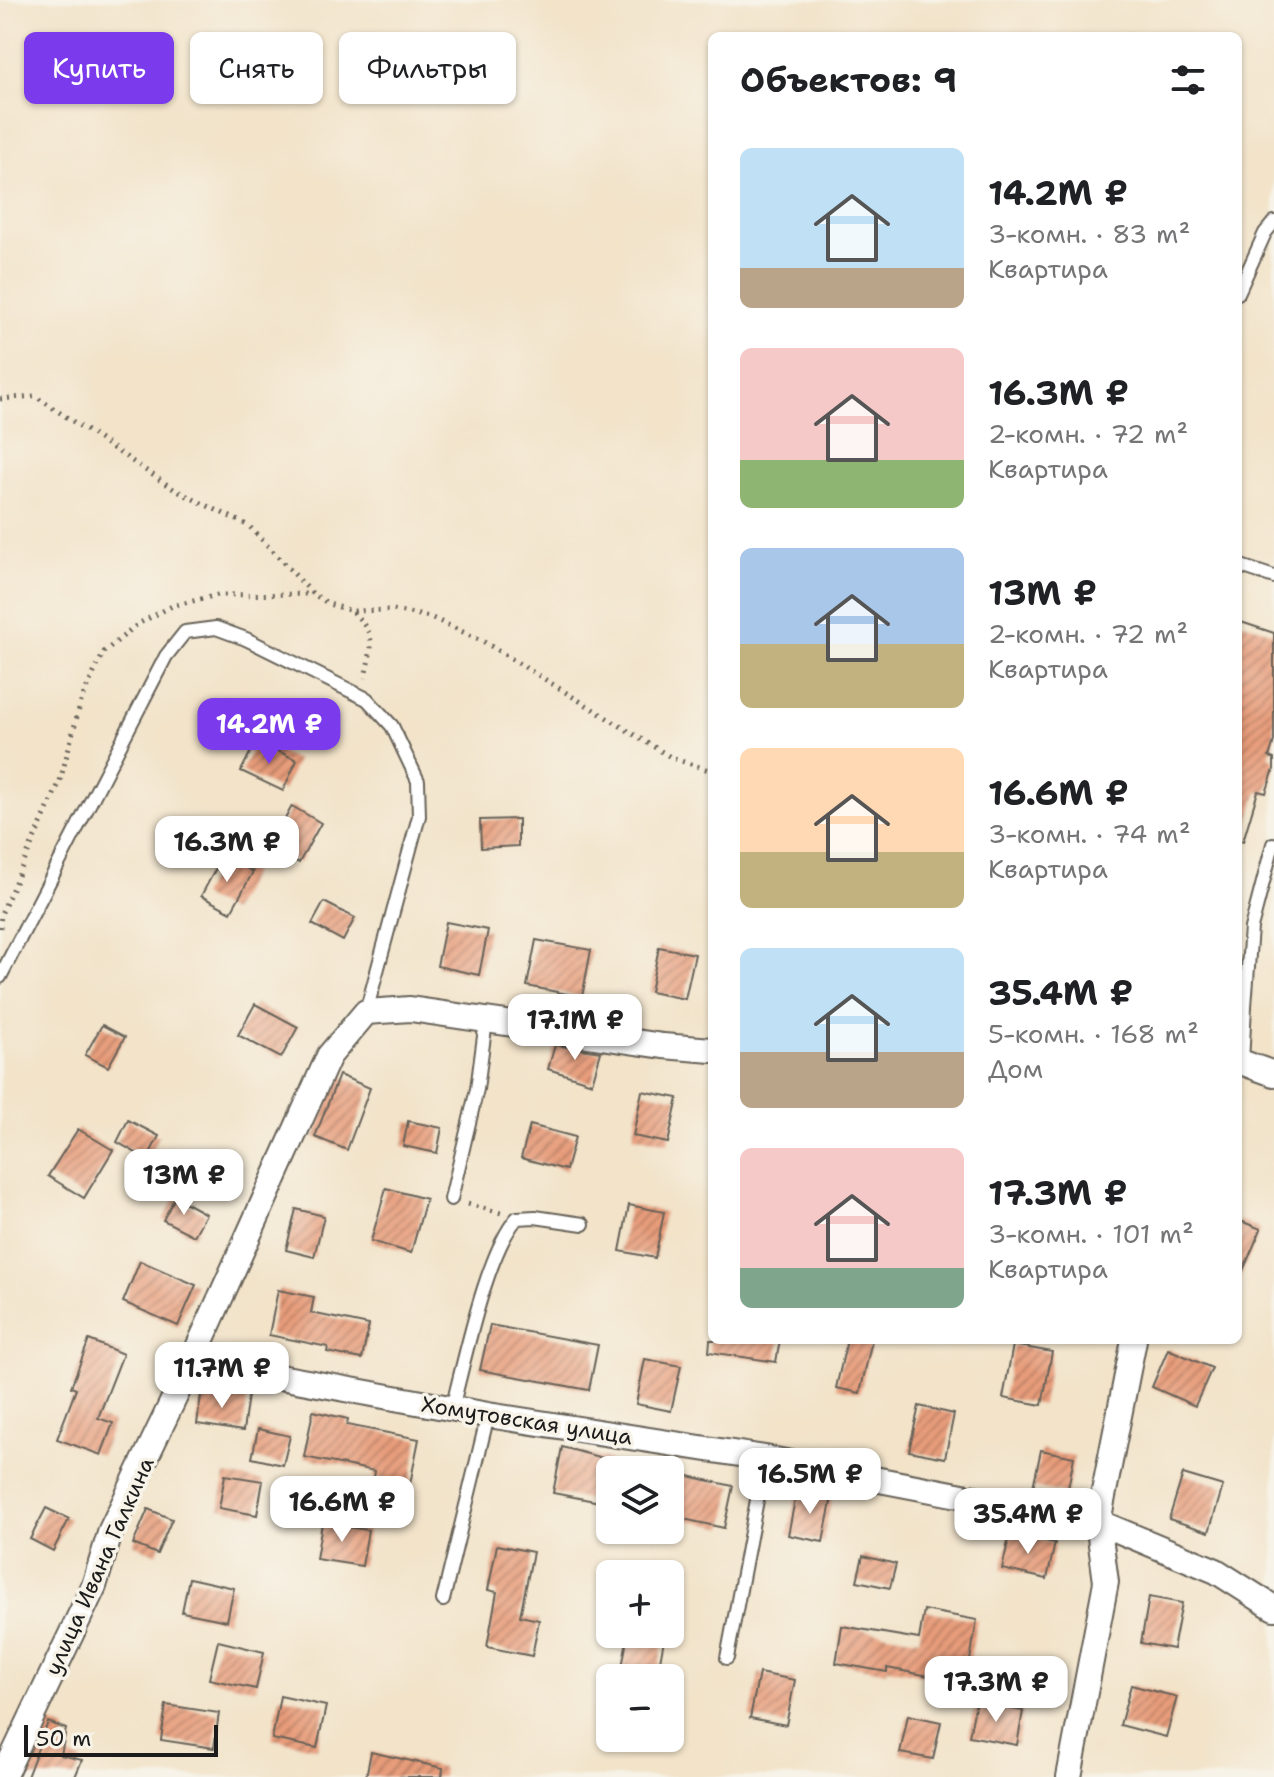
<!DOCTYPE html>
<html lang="ru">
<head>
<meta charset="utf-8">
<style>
  body { margin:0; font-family:"Shantell Sans",sans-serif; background:#f2f2f2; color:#202124; height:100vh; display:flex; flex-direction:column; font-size:30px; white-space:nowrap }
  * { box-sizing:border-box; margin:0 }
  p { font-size:26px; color:#757577 }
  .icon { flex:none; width:44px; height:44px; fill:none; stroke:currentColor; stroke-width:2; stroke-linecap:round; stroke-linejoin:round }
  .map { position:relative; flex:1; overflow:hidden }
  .sheet { position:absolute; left:708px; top:32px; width:534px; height:1312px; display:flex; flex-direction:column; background:#fff; border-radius:12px; box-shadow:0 2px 6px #0004 }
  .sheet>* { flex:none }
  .hud { position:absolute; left:24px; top:32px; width:564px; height:72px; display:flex; gap:16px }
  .tools { position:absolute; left:596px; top:1456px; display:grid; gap:16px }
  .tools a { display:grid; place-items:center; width:88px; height:88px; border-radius:12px; background:#fff; box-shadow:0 2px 6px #0004; font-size:40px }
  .scale { position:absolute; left:24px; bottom:20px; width:194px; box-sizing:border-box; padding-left:8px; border:4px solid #1c1c1c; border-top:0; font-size:22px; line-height:28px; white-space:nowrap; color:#1c1c1c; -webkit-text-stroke:6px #f7f3e8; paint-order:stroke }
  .price { position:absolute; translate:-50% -68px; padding:0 18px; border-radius:16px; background:#fff; color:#222; font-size:26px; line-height:52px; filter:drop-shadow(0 2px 4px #0008) }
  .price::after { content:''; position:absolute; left:50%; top:48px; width:24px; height:18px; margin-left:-12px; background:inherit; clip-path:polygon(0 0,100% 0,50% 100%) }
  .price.current { background:#7c3aed; color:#fff }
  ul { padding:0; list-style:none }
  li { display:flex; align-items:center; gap:24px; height:200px; padding:0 32px }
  li span { display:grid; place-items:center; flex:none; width:224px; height:160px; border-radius:12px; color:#555 }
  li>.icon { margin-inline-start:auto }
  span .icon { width:96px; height:96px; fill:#fffc; stroke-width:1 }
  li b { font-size:34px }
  h2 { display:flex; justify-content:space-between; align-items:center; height:96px; padding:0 32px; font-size:34px }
  .chip { padding:0 28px; border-radius:12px; background:#fff; box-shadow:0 2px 6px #0004; font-size:28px; line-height:72px }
  .chip.current { background:#7c3aed; color:#fff }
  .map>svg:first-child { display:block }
  .building { fill:url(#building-hatch) }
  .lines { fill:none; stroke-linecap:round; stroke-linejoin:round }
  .service-casing { stroke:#676259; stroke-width:16 }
  .minor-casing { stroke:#676259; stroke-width:28 }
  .path { stroke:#676259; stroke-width:5; stroke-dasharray:2 6; stroke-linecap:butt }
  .service { stroke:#fff; stroke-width:12 }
  .minor { stroke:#fff; stroke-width:24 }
  .labels { text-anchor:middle; stroke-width:7; stroke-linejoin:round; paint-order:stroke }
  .street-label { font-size:22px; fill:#1c1c1c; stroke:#f7f3e8 }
</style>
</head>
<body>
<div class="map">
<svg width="1274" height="1777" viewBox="0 0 1274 1777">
  <defs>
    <pattern id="building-hatch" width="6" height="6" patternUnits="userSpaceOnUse" patternTransform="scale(2)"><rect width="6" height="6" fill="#e79c7a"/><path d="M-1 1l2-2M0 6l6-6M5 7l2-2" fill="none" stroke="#ba7e63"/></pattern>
  </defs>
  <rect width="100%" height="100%" fill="#f7f3e8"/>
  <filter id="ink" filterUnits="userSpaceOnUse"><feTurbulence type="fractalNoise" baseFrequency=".0125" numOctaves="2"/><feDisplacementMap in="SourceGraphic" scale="16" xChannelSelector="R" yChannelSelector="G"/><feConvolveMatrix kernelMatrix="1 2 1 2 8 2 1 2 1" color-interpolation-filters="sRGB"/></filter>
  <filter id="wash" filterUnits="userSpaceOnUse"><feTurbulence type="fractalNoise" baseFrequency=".006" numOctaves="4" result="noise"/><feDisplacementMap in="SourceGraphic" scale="32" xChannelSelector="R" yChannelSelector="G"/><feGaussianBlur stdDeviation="1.8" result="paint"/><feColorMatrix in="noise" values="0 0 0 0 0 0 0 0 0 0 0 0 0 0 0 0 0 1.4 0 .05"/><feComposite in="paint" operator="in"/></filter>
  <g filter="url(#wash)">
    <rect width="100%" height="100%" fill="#f2e3c9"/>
    <g id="blocks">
      <g class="building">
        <path d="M 1238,621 L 1274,633 L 1274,741 L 1269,757 L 1274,759 L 1274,769 L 1266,793 L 1258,791 L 1243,841 L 1238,840 Z"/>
        <path d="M 256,741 L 297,760 L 283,791 L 241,771 Z"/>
        <path d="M 292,806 L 321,823 L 299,863 L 270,847 Z"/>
        <path d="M 518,819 L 518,846 L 481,848 L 480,820 Z"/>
        <path d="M 223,855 L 253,872 L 231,912 L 201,896 Z"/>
        <path d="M 324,902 L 355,918 L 343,941 L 312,924 Z"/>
        <path d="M 446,922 L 488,930 L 479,975 L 437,966 Z"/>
        <path d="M 536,940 L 591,950 L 582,997 L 527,986 Z"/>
        <path d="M 659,947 L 695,954 L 685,999 L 650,992 Z"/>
        <path d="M 255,1004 L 298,1027 L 281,1058 L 238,1035 Z"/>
        <path d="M 102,1025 L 125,1037 L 108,1067 L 85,1055 Z"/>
        <path d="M 555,1045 L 601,1052 L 592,1083 L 548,1069 Z"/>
        <path d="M 339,1075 L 370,1088 L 347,1150 L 315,1137 Z"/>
        <path d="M 642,1091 L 678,1098 L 668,1143 L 633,1136 Z"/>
        <path d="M 128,1120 L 159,1136 L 147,1159 L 117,1142 Z"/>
        <path d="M 408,1121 L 442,1128 L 437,1153 L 403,1146 Z"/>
        <path d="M 530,1125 L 575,1137 L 566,1170 L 521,1158 Z"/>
        <path d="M 78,1129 L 113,1150 L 84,1198 L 48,1176 Z"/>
        <path d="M 386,1188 L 426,1199 L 411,1253 L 371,1241 Z"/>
        <path d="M 175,1197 L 206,1214 L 194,1236 L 163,1220 Z"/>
        <path d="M 629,1205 L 664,1212 L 655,1258 L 620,1251 Z"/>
        <path d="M 296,1209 L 324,1216 L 314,1257 L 286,1250 Z"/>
        <path d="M 1238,1220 L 1261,1229 L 1238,1282 Z"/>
        <path d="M 140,1261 L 196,1285 L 178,1326 L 123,1302 Z"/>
        <path d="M 278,1290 L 314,1297 L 311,1313 L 369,1325 L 362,1359 L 327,1352 L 328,1347 L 269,1335 Z"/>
        <path d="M 490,1325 L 598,1345 L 589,1390 L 480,1370 Z"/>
        <path d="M 89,1340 L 123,1354 L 98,1418 L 113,1423 L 101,1455 L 57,1439 L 76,1389 L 71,1387 Z"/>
        <path d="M 710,1340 L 780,1340 L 776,1362 L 709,1352 Z"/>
        <path d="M 847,1340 L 872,1340 L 860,1393 L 836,1388 Z"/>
        <path d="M 1013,1345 L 1052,1352 L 1042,1405 L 1003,1398 Z"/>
        <path d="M 1168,1349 L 1212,1368 L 1195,1406 L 1152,1387 Z"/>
        <path d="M 645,1359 L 681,1366 L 671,1411 L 636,1404 Z"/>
        <path d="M 202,1388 L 248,1395 L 243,1431 L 197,1424 Z"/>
        <path d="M 919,1406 L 954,1414 L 945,1458 L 909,1451 Z"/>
        <path d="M 313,1411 L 348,1419 L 347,1425 L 419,1439 L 410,1484 L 374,1477 L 375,1471 L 304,1457 Z"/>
        <path d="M 258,1429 L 290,1436 L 283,1465 L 252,1458 Z"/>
        <path d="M 562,1447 L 610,1460 L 610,1504 L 553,1493 Z"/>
        <path d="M 1041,1450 L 1074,1457 L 1067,1494 L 1033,1487 Z"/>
        <path d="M 670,1472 L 733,1486 L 724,1528 L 670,1516 Z"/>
        <path d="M 1183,1474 L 1223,1486 L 1209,1532 L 1169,1519 Z"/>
        <path d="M 225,1475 L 263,1481 L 257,1515 L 219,1508 Z"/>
        <path d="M 797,1490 L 832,1497 L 823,1542 L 788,1535 Z"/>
        <path d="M 46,1508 L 69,1519 L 53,1551 L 30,1539 Z"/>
        <path d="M 148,1509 L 172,1519 L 157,1554 L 133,1544 Z"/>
        <path d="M 322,1523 L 368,1530 L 362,1566 L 316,1559 Z"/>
        <path d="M 1010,1533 L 1055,1543 L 1047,1579 L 1002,1569 Z"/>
        <path d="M 497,1545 L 533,1552 L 520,1616 L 539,1620 L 532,1656 L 487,1647 L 497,1592 L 488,1590 Z"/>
        <path d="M 863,1556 L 896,1564 L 890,1588 L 857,1581 Z"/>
        <path d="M 189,1578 L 234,1588 L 227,1621 L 182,1612 Z"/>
        <path d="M 1149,1597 L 1182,1603 L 1173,1649 L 1141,1643 Z"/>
        <path d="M 924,1610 L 977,1620 L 966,1683 L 887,1668 L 887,1672 L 836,1663 L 842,1626 L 919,1639 Z"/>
        <path d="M 628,1634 L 665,1634 L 657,1678 L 621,1673 Z"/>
        <path d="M 218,1641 L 264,1652 L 256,1689 L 209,1679 Z"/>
        <path d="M 759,1673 L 795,1680 L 786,1725 L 750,1718 Z"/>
        <path d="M 1131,1685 L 1177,1697 L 1166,1737 L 1120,1725 Z"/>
        <path d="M 280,1696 L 326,1706 L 317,1748 L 272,1739 Z"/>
        <path d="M 976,1702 L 1023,1711 L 1017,1745 L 969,1736 Z"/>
        <path d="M 166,1705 L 219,1713 L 214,1748 L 161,1740 Z"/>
        <path d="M 908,1715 L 941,1722 L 933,1759 L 900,1753 Z"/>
        <path d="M 48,1722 L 66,1729 L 61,1755 L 82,1760 L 75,1777 L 27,1777 Z"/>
        <path d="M 371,1752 L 443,1768 L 442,1777 L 366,1777 Z"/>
      </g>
    </g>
  </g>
  <g filter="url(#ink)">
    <use href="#blocks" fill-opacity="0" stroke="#676259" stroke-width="2"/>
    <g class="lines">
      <defs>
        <g id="service">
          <path d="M 1238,293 L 1265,233 L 1274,222"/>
          <path d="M 1238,565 L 1274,577"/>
          <path d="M 0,977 L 166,656 L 185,632 L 216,628 L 246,639 L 367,699 L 392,726 L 418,781 L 419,816 L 366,1012"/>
          <path d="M 1238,1004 L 1245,1006 L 1251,928 L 1273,844"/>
          <path d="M 1242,1062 L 1245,1006"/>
          <path d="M 451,1199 L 477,1089 L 486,1021"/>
          <path d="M 452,1408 C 465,1359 486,1254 517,1218 L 535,1217 L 583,1224"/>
          <path d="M 443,1600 L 488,1415"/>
          <path d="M 727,1658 L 765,1458"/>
        </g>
        <g id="minor">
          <path d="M 1238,1061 L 1274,1074"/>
          <path d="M 192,1361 L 488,1415 L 765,1458 L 1098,1522 L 1216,1571 L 1274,1608"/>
          <path d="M 3,1777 L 94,1586 L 111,1530 L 192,1361 L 329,1056 L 366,1012 L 410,1009 L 663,1046 L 712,1050"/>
          <path d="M 1069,1777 L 1106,1582 L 1098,1522 L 1134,1340"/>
        </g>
      </defs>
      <use href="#service" class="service-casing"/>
      <use href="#minor" class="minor-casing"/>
      <g class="path">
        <path d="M 0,399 L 35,396 L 175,490 L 249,526 L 313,594 L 329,604 L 352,611 L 393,610 L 430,617 L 481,640 L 672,758 L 712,771"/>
        <path d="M 353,612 C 379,639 371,645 365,678"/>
        <path d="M 0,928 L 1,914 L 60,781 L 82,698 L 104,652 L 138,624 L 172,606 L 218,595 L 312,594"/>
        <path d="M 468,1204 L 501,1213"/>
      </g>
      <use href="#service" class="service"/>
      <use href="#minor" class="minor"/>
    </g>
  </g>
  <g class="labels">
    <g class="street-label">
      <text transform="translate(527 1420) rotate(9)" y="8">Хомутовская улица</text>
      <text transform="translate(99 1566) rotate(-66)" y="8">улица Ивана Галкина</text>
    </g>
  </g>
</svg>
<div class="tools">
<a><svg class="icon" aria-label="layers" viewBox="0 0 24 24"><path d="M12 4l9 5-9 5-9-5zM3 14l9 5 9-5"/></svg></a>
<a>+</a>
<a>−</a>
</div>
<div class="scale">50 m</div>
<b class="price current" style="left:269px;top:766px">14.2M ₽</b>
<b class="price" style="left:227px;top:884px">16.3M ₽</b>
<b class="price" style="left:575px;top:1062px">17.1M ₽</b>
<b class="price" style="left:184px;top:1217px">13M ₽</b>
<b class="price" style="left:222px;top:1410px">11.7M ₽</b>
<b class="price" style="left:810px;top:1516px">16.5M ₽</b>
<b class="price" style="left:342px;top:1544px">16.6M ₽</b>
<b class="price" style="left:1028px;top:1556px">35.4M ₽</b>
<b class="price" style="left:996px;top:1724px">17.3M ₽</b>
<div class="hud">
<a class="chip current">Купить</a>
<a class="chip">Снять</a>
<a class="chip">Фильтры</a>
</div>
<section class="sheet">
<h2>Объектов: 9<svg class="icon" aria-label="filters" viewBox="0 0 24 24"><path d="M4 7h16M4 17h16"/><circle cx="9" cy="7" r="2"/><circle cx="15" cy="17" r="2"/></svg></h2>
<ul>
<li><span style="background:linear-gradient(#bfe0f5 75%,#b9a48a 0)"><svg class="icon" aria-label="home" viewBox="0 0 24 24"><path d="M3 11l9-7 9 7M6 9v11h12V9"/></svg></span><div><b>14.2M ₽</b><p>3-комн. · 83 m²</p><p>Квартира</p></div></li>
<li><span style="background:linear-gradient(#f6c9c9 70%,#8fb573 0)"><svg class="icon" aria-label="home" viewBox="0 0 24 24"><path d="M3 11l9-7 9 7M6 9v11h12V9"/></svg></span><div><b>16.3M ₽</b><p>2-комн. · 72 m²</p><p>Квартира</p></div></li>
<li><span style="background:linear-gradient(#a9c7e8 60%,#c2b280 0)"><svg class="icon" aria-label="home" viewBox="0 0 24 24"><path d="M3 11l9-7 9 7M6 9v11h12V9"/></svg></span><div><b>13M ₽</b><p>2-комн. · 72 m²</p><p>Квартира</p></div></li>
<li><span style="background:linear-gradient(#ffd9b3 65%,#c2b280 0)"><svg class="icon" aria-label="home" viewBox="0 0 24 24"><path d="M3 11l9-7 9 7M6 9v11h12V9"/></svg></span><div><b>16.6M ₽</b><p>3-комн. · 74 m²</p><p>Квартира</p></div></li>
<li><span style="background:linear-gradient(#bfe0f5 65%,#b9a48a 0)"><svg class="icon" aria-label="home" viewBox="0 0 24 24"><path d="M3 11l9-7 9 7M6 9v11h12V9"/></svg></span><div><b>35.4M ₽</b><p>5-комн. · 168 m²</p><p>Дом</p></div></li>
<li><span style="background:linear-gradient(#f6c9c9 75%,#7fa58c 0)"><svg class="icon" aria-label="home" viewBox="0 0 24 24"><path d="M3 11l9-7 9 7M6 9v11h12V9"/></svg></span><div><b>17.3M ₽</b><p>3-комн. · 101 m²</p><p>Квартира</p></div></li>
</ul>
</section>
</div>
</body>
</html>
